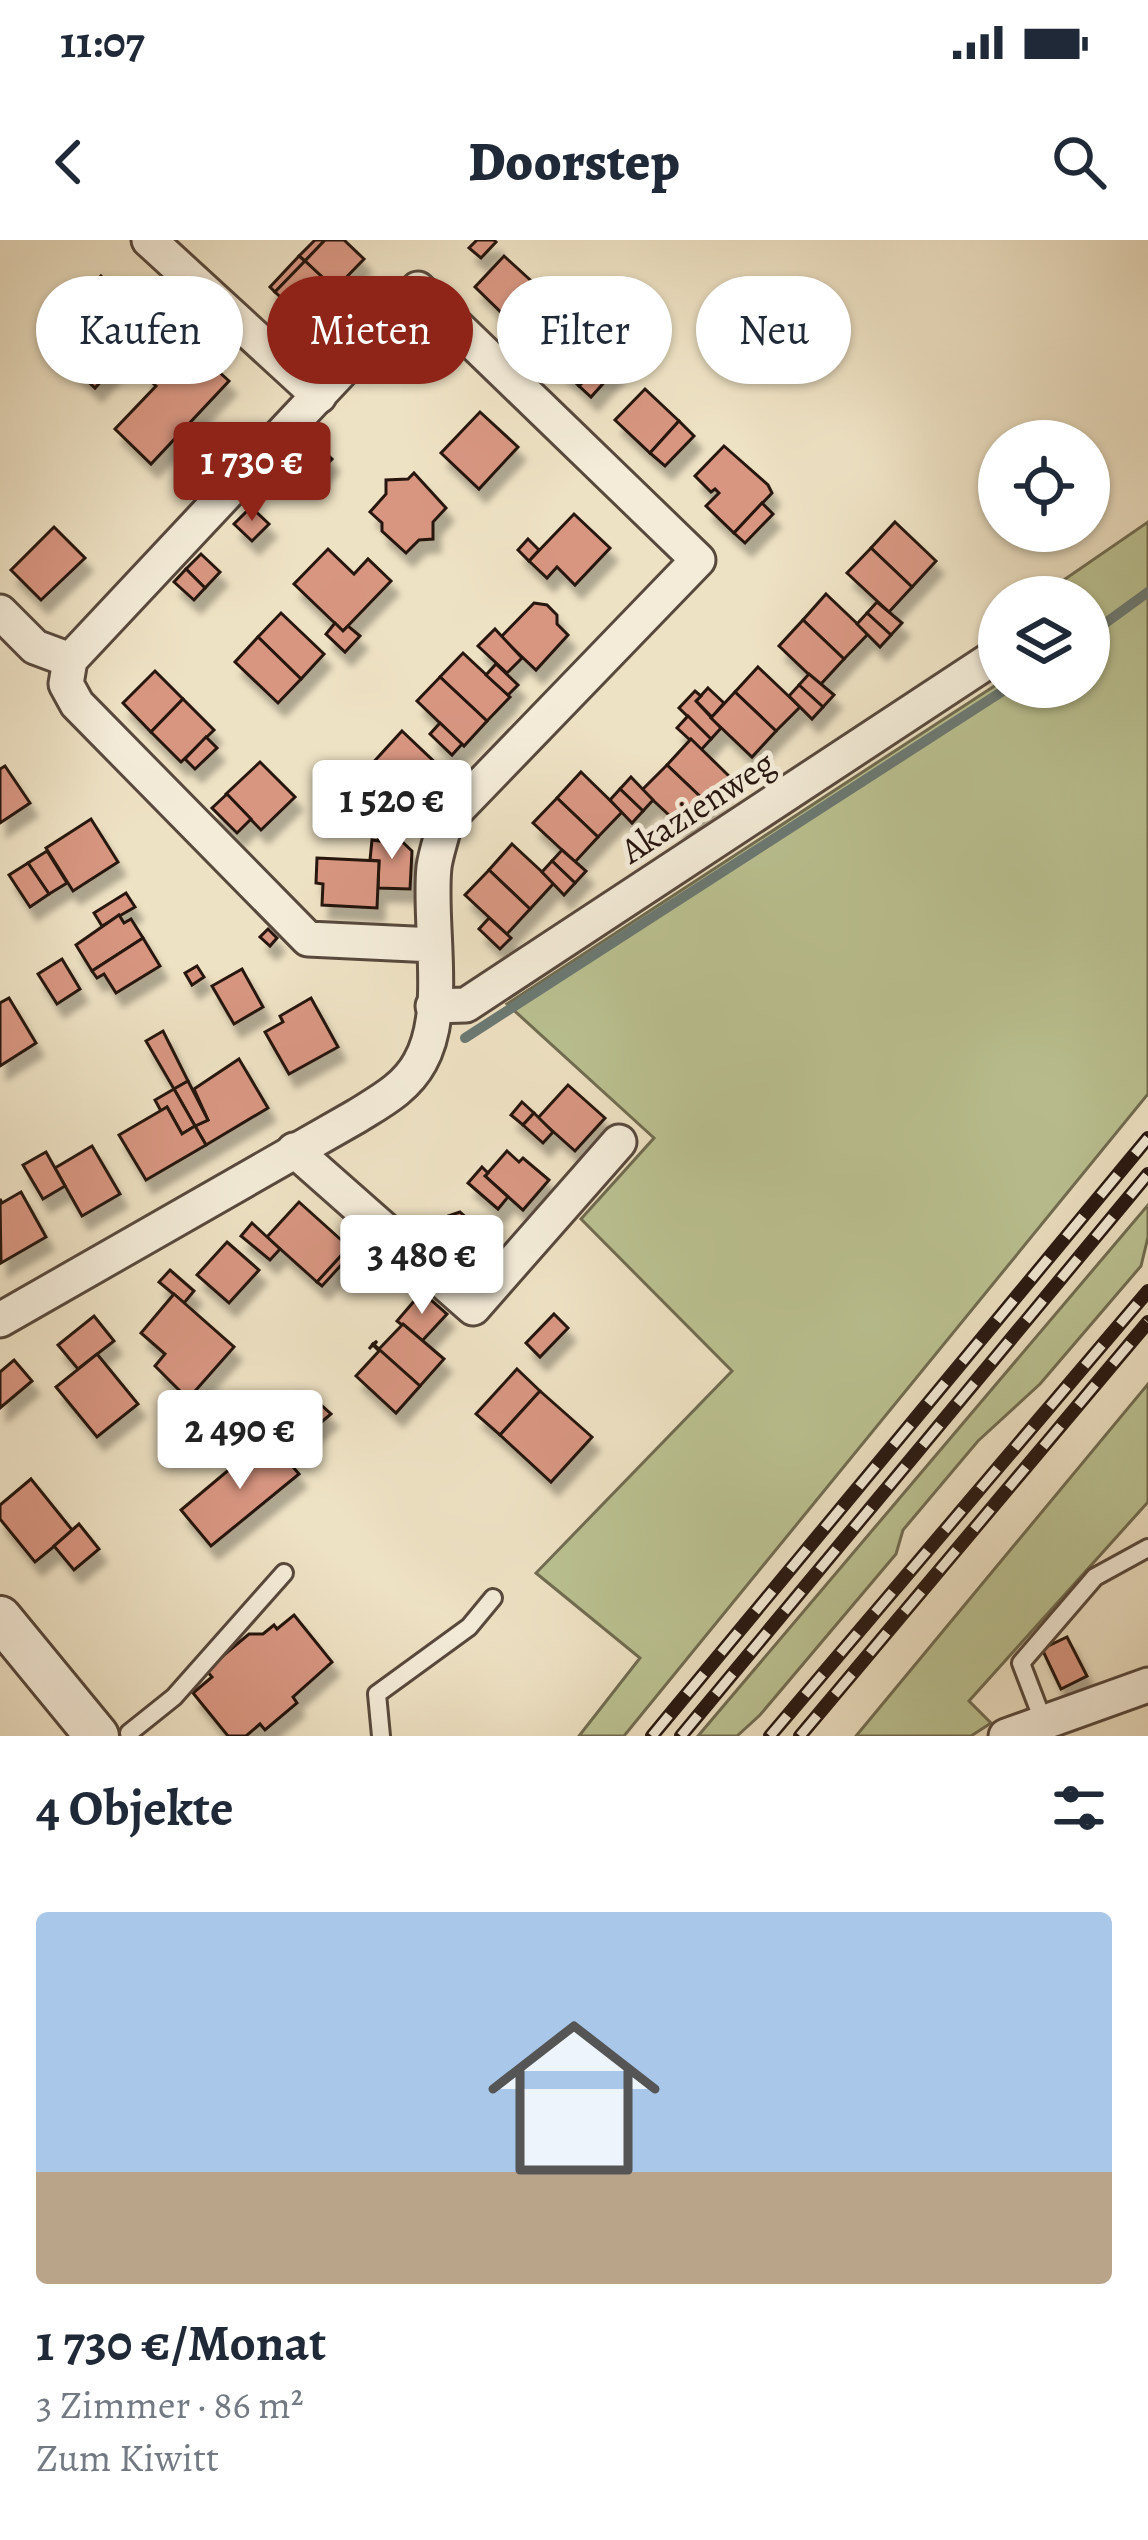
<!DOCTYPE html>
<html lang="de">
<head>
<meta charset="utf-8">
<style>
  body { margin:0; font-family:Alegreya,serif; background:#f6f6f7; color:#1f2937; height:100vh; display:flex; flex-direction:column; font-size:45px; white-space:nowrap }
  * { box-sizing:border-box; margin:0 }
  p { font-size:39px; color:#747a83 }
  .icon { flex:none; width:66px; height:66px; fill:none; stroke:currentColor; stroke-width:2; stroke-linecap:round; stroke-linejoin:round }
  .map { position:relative; height:1496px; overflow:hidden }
  .sheet { display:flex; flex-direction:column; background:#fff; flex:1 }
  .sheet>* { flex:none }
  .guide { position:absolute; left:36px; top:36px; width:1077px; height:108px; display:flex; gap:24px }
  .fabs { position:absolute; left:978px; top:180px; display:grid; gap:24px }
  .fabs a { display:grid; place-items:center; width:132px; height:132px; border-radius:50%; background:#fff; box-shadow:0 3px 9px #0004; font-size:60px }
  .price { position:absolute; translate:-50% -102px; padding:0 27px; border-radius:12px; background:#fff; color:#222; font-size:39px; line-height:78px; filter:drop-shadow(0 3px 6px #0008) }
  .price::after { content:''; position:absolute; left:50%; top:72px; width:36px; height:27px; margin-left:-18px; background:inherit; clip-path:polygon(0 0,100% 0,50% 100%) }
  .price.selected { background:#8f2418; color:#fff }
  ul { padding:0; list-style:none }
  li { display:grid; align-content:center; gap:24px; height:636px; padding:0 36px }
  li+li { border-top:3px solid #e0e1e3 }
  li span { display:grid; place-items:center; height:372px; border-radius:12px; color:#555 }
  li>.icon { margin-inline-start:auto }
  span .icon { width:216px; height:216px; fill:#fffc; stroke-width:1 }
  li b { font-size:51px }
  h2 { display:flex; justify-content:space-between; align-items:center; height:144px; padding:0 36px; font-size:51px }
  .pill { padding:0 42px; border-radius:54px; background:#fff; box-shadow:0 3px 9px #0004; font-size:42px; line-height:108px }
  .pill.selected { background:#8f2418; color:#fff }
  .status { display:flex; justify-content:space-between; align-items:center; height:84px; padding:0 60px; background:#fff; direction:ltr }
  .status svg { height:33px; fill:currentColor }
  header { display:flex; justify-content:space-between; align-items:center; height:156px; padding:0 36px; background:#fff; font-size:54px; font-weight:800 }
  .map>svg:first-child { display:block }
  .green { fill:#bbc292; stroke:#706c51; stroke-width:3 }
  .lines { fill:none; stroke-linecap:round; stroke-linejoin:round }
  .stream { stroke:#6b7a74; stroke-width:10 }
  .building { fill:#d89681; stroke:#261610; stroke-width:3; filter:url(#shadow) }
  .service-casing { stroke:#58493d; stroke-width:22 }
  .minor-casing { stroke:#58493d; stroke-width:39 }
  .tertiary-casing { stroke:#58493d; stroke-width:48 }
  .service { stroke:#f4ecd9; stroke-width:16 }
  .minor { stroke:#f4ecd9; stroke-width:33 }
  .tertiary { stroke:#f4ecd9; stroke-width:42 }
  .rail-casing { stroke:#261610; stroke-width:14 }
  .rail { stroke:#f4ecd9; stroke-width:9; stroke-dasharray:27; stroke-linecap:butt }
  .labels { text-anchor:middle; stroke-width:10; stroke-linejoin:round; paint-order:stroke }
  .street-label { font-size:36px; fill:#261610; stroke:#f4ecd9 }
</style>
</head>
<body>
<div class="status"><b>11:07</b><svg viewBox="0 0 49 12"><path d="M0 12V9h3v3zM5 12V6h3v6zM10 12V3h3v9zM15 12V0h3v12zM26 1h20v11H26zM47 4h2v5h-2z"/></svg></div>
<header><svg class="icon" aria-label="back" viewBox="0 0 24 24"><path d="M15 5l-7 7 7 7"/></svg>Doorstep<svg class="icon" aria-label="search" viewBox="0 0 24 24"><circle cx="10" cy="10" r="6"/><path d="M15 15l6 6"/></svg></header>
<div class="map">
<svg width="1148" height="1496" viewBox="0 0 1148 1496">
  <defs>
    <filter id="shadow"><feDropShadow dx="7" dy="13" stdDeviation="3" flood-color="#0004"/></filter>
  </defs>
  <rect width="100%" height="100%" fill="#eee2c4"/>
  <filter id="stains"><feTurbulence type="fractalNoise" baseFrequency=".00167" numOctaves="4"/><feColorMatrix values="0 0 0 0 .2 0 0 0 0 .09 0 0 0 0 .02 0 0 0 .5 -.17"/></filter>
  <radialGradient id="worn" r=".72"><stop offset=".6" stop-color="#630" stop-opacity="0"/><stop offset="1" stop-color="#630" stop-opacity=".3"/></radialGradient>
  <g class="green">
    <path d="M 1148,282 L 1148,854 L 624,1496 L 579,1496 L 640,1418 L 536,1333 L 732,1131 L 581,979 L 654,898 L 507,764 L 999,443 L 999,447 L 1089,447 L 1089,357 L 1039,357 Z"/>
    <path d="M 1148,965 L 1148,997 L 1141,1026 L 1040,1144 L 978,1201 L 903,1290 L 896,1314 L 760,1475 L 737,1496 L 698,1496 Z"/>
    <path d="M 1148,1144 L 1148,1262 L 969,1461 L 991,1483 L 971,1496 L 856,1496 Z"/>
  </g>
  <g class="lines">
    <g class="stream">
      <path d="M 1089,395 L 1148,352"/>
      <path d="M 465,798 L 1009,447"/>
    </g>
  </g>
  <g class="building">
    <path d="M 315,0 L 325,0 L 305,21 L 299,16 Z"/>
    <path d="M 325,0 L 344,0 L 364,19 L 335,49 L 305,21 Z"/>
    <path d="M 477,0 L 494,0 L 496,2 L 481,18 L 469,8 Z"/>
    <path d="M 299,16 L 305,21 L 275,52 L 270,47 Z"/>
    <path d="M 504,16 L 539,48 L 509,80 L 475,47 Z"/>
    <path d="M 305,21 L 335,49 L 306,81 L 275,52 Z"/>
    <path d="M 101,36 L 139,73 L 100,114 L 61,78 Z"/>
    <path d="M 539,48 L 550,59 L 540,70 L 528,59 Z"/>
    <path d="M 528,59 L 540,70 L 521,90 L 509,80 Z"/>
    <path d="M 575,82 L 609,115 L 579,146 L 545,114 Z"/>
    <path d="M 183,99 L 229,141 L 151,224 L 115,189 L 156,146 L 146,137 Z"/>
    <path d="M 91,106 L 117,124 L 95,148 L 72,126 Z"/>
    <path d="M 609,115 L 620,126 L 609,137 L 598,127 Z"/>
    <path d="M 598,127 L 609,137 L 591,157 L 579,146 Z"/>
    <path d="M 645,149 L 679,181 L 650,213 L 615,180 Z"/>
    <path d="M 480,172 L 518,207 L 479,249 L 441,213 Z"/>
    <path d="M 679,181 L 694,196 L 665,226 L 650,213 Z"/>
    <path d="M 314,202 L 332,219 L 310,242 L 292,225 Z"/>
    <path d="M 724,206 L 768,245 L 772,253 L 734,293 L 706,266 L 719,253 L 715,249 L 711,252 L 695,236 Z"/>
    <path d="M 414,233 L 446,268 L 433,282 L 433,299 L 419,300 L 406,313 L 382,291 L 382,283 L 370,272 L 386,254 L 386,240 L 408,239 Z"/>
    <path d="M 762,263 L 773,274 L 745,303 L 734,293 Z"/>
    <path d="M 251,267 L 269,284 L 252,301 L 234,284 Z"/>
    <path d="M 574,274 L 610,308 L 575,345 L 557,327 L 547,338 L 529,321 Z"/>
    <path d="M 895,282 L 936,321 L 912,347 L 871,308 Z"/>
    <path d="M 54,287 L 85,318 L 41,360 L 11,330 Z"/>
    <path d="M 528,299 L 539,310 L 529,321 L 518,310 Z"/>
    <path d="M 871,308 L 912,347 L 889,372 L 847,333 Z"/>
    <path d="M 328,309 L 354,334 L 368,319 L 391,341 L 343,391 L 294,344 Z"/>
    <path d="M 201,314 L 220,332 L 205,348 L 186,329 Z"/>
    <path d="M 186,329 L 205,348 L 194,360 L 174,342 Z"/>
    <path d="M 826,354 L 868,394 L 844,419 L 803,380 Z"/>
    <path d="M 877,362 L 902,383 L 891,395 L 867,373 Z"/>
    <path d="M 534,363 L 547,365 L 557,375 L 557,384 L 568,395 L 536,430 L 501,397 Z"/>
    <path d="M 281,373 L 324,414 L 301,439 L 258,397 Z"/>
    <path d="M 867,373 L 891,395 L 880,407 L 857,384 Z"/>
    <path d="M 803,380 L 844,419 L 820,445 L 779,406 Z"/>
    <path d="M 335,383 L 343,391 L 348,386 L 360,396 L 345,412 L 326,394 Z"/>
    <path d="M 495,389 L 522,418 L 507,433 L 478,406 Z"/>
    <path d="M 258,397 L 301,439 L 278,463 L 235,422 Z"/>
    <path d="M 463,413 L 510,457 L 487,481 L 440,437 Z"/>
    <path d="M 496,424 L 518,445 L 508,455 L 486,435 Z"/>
    <path d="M 758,427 L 800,467 L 776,491 L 735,452 Z"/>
    <path d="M 155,431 L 183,459 L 151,492 L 123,463 Z"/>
    <path d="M 809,434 L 834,455 L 823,467 L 799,445 Z"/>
    <path d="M 440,437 L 487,481 L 464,506 L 417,461 Z"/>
    <path d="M 799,445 L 823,467 L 812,479 L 789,456 Z"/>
    <path d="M 708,448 L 724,463 L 712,477 L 696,461 Z"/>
    <path d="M 695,451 L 701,456 L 696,461 L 721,488 L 711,499 L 679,468 Z"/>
    <path d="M 735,452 L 776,491 L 752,517 L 711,478 Z"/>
    <path d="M 183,459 L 214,490 L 181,522 L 151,492 Z"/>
    <path d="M 688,476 L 711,499 L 701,510 L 677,488 Z"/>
    <path d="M 440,483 L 462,504 L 452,515 L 430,494 Z"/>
    <path d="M 402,491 L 442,529 L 397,576 L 358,539 Z"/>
    <path d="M 206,497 L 217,508 L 195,529 L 185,519 Z"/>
    <path d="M 691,499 L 732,539 L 708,564 L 667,525 Z"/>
    <path d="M 260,522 L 295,557 L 261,590 L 226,554 Z"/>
    <path d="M 667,525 L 708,564 L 684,589 L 642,550 Z"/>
    <path d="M 5,526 L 30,563 L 0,583 L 0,529 Z"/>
    <path d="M 581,532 L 622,572 L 598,597 L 557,558 Z"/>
    <path d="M 631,537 L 653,560 L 643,571 L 620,549 Z"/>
    <path d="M 620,549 L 643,571 L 632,583 L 610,560 Z"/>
    <path d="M 227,554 L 251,579 L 237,593 L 212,568 Z"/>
    <path d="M 557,558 L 598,597 L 575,622 L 533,583 Z"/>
    <path d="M 91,579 L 118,622 L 73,651 L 46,608 Z"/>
    <path d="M 379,593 L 394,594 L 412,611 L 410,649 L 378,648 L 379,621 L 370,620 L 372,600 L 379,601 Z"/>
    <path d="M 512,604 L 554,643 L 530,669 L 489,630 Z"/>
    <path d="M 562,610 L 586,631 L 575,643 L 552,621 Z"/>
    <path d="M 47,611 L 67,643 L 49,654 L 28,623 Z"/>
    <path d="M 317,618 L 379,621 L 377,668 L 322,665 L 323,644 L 316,643 Z"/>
    <path d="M 552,621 L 575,643 L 564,655 L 542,632 Z"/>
    <path d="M 28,623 L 49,654 L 30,667 L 9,635 Z"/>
    <path d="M 489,630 L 530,669 L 507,694 L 465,655 Z"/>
    <path d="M 126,653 L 135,667 L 102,686 L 94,673 Z"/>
    <path d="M 119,675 L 124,683 L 131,679 L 143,698 L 92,731 L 76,705 Z"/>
    <path d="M 489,678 L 511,698 L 500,709 L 479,689 Z"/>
    <path d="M 268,689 L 277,698 L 270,706 L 260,697 Z"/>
    <path d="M 143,698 L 160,726 L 116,753 L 104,734 L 97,738 L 92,731 Z"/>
    <path d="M 62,719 L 80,749 L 57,764 L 38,734 Z"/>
    <path d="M 197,726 L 204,737 L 192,745 L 185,733 Z"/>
    <path d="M 242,729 L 263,767 L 234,784 L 212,746 Z"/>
    <path d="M 9,758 L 36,803 L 0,826 L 0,763 Z"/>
    <path d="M 311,758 L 338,807 L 289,834 L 265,792 L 283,782 L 280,776 Z"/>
    <path d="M 163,791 L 188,841 L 174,849 L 146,801 Z"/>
    <path d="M 239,819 L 268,868 L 206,905 L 195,886 L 208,880 L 194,849 Z"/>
    <path d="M 188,841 L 208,880 L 195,886 L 174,849 Z"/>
    <path d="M 568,845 L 605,878 L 575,911 L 538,878 Z"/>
    <path d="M 174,849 L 195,886 L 182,894 L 167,867 L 161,871 L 155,860 Z"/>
    <path d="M 522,862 L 534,873 L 523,885 L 511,875 Z"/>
    <path d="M 167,867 L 182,894 L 195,886 L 206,905 L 146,940 L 119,895 Z"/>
    <path d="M 534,873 L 553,892 L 543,903 L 523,885 Z"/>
    <path d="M 92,906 L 120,954 L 82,976 L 55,928 Z"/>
    <path d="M 507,911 L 519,922 L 523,918 L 549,940 L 523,970 L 485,936 Z"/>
    <path d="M 46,912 L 65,946 L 43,959 L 23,925 Z"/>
    <path d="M 482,927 L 488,933 L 485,936 L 508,957 L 498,969 L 468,943 Z"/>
    <path d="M 21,952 L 46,997 L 1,1023 L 0,959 L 2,963 Z"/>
    <path d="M 299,962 L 349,1007 L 317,1042 L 267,997 Z"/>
    <path d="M 460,972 L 494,1002 L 469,1031 L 435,1000 L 438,988 L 448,976 Z"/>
    <path d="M 252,983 L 280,1009 L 270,1020 L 241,996 Z"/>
    <path d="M 227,1002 L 259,1030 L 229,1063 L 197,1035 Z"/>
    <path d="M 349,1007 L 354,1011 L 322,1046 L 317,1042 Z"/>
    <path d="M 170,1030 L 194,1051 L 184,1063 L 159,1042 Z"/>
    <path d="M 422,1052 L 447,1074 L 422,1101 L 397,1081 Z"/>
    <path d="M 174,1054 L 234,1107 L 188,1159 L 155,1126 L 165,1114 L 141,1093 Z"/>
    <path d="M 554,1074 L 568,1088 L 540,1117 L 526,1103 Z"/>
    <path d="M 94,1076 L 114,1101 L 78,1129 L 58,1105 Z"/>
    <path d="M 403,1084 L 444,1119 L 420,1146 L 373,1104 L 377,1101 L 374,1105 L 379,1109 Z"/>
    <path d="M 373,1104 L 420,1146 L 396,1173 L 356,1136 L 379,1111 L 373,1105 L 369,1109 Z"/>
    <path d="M 97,1114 L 138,1164 L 97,1197 L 56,1147 Z"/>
    <path d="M 14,1120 L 32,1141 L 0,1168 L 0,1132 Z"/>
    <path d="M 517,1129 L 540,1151 L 500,1195 L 476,1174 Z"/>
    <path d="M 540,1151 L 592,1197 L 551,1242 L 500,1195 Z"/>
    <path d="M 308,1153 L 331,1174 L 291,1208 L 271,1185 Z"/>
    <path d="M 271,1185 L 291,1208 L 283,1215 L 263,1192 Z"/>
    <path d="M 268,1197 L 299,1234 L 211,1306 L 181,1270 Z"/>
    <path d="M 31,1239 L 73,1291 L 35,1322 L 0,1279 L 0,1265 Z"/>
    <path d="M 79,1284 L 99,1309 L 74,1330 L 54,1306 Z"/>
    <path d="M 294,1375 L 332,1422 L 293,1457 L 297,1463 L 265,1490 L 260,1484 L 246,1496 L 228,1496 L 193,1453 L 212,1437 L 206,1430 L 249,1394 L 263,1394 L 274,1385 L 277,1389 Z"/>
    <path d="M 1067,1397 L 1087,1436 L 1061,1449 L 1042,1409 Z"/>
  </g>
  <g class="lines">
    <defs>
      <g id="service">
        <path d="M 1044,1483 L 1021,1423 L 1095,1337 L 1148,1308"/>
        <path d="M 129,1493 L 174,1457 L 284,1333"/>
        <path d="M 381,1496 L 377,1454 L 469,1387 L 493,1358"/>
      </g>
      <g id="minor">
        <path d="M 149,0 L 319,156"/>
        <path d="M 0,372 L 35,407 L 70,420"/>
        <path d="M 433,766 L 466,765 L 999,414"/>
        <path d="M 294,910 L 473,1068 L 619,902"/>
        <path d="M 0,1080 L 357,876 C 381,861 406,848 420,822 C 449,771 428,685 434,627 C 436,612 442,597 445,582 L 698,320 L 418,49 L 70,420 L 66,444 L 77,464 L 308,699 L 434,705"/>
        <path d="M 1006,1496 L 1148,1445"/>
      </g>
      <path id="tertiary" d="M 0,1378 L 97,1496"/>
    </defs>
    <use href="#service" class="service-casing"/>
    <use href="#minor" class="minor-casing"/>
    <use href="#tertiary" class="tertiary-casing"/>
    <use href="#service" class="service"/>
    <use href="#minor" class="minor"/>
    <use href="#tertiary" class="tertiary"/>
    <defs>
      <g id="rail">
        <path d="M 652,1496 L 1148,898"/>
        <path d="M 681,1496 L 1148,934"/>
        <path d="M 770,1496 L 1148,1051"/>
        <path d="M 800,1496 L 1148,1082"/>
      </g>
    </defs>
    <use href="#rail" class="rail-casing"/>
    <use href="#rail" class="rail"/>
  </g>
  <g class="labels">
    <g class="street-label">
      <text transform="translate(697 566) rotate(-33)" y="13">Akazienweg</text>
    </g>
  </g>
  <rect width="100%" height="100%" filter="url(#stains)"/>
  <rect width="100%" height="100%" fill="url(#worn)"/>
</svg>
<div class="fabs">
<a><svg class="icon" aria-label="locate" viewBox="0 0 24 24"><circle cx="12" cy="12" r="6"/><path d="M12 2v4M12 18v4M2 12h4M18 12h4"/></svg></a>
<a><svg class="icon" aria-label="layers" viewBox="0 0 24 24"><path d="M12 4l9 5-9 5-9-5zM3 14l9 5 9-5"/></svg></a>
</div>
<b class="price selected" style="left:252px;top:284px">1 730 €</b>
<b class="price" style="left:392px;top:622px">1 520 €</b>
<b class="price" style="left:422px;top:1077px">3 480 €</b>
<b class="price" style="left:240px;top:1252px">2 490 €</b>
<div class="guide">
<a class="pill">Kaufen</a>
<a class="pill selected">Mieten</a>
<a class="pill">Filter</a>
<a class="pill">Neu</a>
</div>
</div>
<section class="sheet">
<h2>4 Objekte<svg class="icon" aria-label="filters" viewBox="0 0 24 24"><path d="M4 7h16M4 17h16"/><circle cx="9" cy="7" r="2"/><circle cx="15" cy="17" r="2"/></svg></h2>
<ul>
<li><span style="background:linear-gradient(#a9c7e8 70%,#b9a48a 0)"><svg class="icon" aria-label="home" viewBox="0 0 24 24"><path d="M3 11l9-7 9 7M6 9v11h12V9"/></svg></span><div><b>1 730 €/Monat</b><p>3 Zimmer · 86 m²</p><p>Zum Kiwitt</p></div></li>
</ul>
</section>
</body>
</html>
